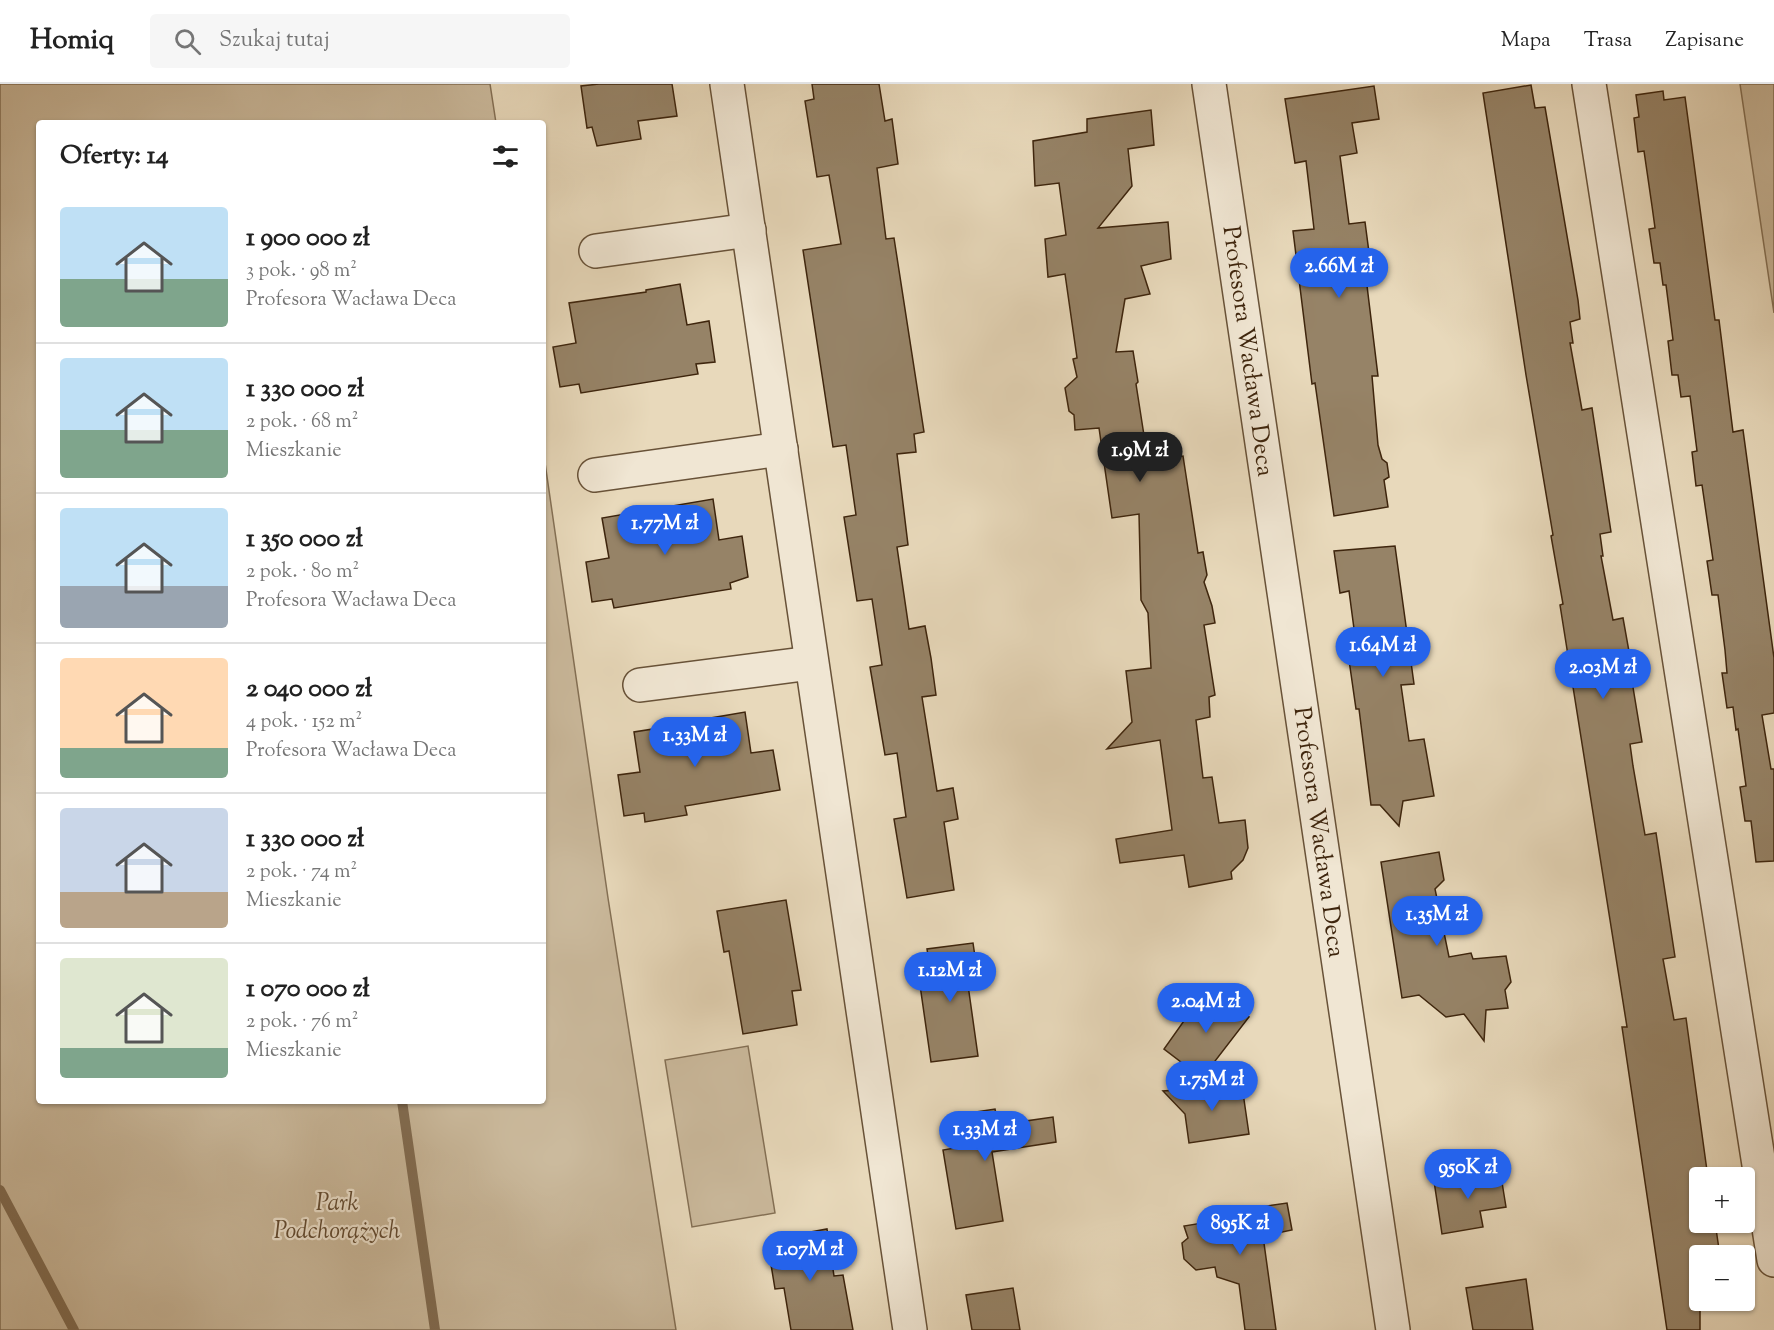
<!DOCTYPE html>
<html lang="pl">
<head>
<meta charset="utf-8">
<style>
  body { margin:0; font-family:"Sorts Mill Goudy",serif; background:#f6f6f6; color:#222; height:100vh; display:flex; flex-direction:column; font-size:22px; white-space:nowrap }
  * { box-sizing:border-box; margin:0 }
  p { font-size:20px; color:#767676 }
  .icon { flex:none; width:33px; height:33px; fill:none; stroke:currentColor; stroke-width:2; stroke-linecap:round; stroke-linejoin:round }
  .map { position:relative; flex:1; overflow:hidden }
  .sheet { position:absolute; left:36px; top:36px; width:510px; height:984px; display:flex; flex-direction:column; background:#fff; border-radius:6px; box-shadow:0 2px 4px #0004 }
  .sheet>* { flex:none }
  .controls { position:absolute; left:1689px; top:1083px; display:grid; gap:12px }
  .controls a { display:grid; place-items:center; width:66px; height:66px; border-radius:6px; background:#fff; box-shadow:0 2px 4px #0004; font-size:30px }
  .price { position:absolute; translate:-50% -51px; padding:0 14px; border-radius:21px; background:#2563eb; color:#fff; font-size:20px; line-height:39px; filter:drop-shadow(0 2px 3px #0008) }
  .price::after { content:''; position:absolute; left:50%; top:36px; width:18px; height:14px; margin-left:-9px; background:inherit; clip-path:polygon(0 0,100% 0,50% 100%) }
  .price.selected { background:#222; color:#fff }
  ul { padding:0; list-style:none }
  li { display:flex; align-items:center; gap:18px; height:150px; padding:0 24px }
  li+li { border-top:2px solid #e0e0e0 }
  li span { display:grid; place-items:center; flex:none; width:168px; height:120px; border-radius:6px; color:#555 }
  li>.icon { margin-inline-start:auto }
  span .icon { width:72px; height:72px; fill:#fffc; stroke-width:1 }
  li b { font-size:26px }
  h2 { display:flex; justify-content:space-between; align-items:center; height:72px; padding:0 24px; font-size:26px }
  header { display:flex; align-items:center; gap:36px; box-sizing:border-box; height:84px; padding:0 30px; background:#fff; border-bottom:2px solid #e0e0e0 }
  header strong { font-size:28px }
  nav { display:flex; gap:33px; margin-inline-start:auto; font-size:21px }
  .search { width:420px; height:54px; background:#f6f6f6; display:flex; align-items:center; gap:15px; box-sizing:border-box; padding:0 21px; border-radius:6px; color:#767676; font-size:22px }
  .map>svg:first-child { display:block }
  .green { fill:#cbba9d; stroke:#847055; stroke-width:1.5 }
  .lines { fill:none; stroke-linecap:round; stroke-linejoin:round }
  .stream { stroke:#816c52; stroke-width:10 }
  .building { fill:#968367; stroke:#3e250d; stroke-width:1.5 }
  .minor-casing { stroke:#685238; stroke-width:36 }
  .minor { stroke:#f0e6d3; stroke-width:33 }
  .labels { text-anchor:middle; stroke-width:4.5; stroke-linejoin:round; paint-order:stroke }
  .street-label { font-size:24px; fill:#3e250d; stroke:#f0e6d3 }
  .park-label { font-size:24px; font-style:italic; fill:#614a31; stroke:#f0e6d3 }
</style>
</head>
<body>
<header>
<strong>Homiq</strong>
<div class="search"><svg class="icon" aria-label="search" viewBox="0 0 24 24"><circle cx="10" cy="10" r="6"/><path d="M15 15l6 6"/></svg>Szukaj tutaj</div>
<nav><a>Mapa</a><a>Trasa</a><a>Zapisane</a></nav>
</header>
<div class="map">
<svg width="1774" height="1246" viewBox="0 0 1774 1246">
  <rect width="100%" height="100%" fill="#e8d9bb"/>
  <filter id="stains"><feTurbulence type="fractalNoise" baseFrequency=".00333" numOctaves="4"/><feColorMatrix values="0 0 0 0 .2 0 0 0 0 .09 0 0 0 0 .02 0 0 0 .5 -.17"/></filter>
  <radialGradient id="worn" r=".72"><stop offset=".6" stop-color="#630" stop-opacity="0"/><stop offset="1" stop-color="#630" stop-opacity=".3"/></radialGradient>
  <g class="green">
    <path d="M 0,0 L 490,0 L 496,39 L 39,39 L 39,1017 L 543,1017 L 543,365 L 608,814 L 676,1246 L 0,1246 Z"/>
    <path d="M 1740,0 L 1774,0 L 1774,229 Z"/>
    <path d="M 748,962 L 775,1129 L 692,1143 L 665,976 Z"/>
  </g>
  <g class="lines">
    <g class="stream">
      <path d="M 402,1017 L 435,1246"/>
      <path d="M 0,1106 L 74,1246"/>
    </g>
  </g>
  <g class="building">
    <path d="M 599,0 L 672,0 L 677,32 L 638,37 L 641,55 L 597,62 L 592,43 L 587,44 L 581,2 Z"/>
    <path d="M 812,0 L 879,0 L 885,37 L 892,35 L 898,80 L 877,84 L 886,155 L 894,154 L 924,348 L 914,350 L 916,368 L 897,370 L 908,461 L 897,463 L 909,545 L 925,542 L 931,574 L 936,611 L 922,613 L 937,707 L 953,704 L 958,735 L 944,738 L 954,806 L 907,814 L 894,735 L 906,733 L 897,669 L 885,671 L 870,583 L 882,581 L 872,515 L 857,517 L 844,433 L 856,431 L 846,361 L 833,363 L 803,166 L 841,160 L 829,91 L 817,93 L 805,17 L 814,15 Z"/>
    <path d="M 1531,1 L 1535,24 L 1545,23 L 1578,216 L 1580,235 L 1570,238 L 1573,259 L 1570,259 L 1582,326 L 1592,324 L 1611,448 L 1600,450 L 1603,472 L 1601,472 L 1613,536 L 1623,534 L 1630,573 L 1628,573 L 1642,658 L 1630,660 L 1633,682 L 1645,751 L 1656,749 L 1675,873 L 1663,875 L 1674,936 L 1686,934 L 1708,1094 L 1700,1094 L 1700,1138 L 1715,1138 L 1720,1172 L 1700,1172 L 1700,1246 L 1667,1246 L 1622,943 L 1627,943 L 1560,521 L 1563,520 L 1551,452 L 1553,451 L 1526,291 L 1483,9 Z"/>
    <path d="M 1374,2 L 1379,35 L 1352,39 L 1357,69 L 1340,72 L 1349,140 L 1365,138 L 1370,176 L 1364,177 L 1378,292 L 1372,292 L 1378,361 L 1382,375 L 1387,379 L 1389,393 L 1384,396 L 1388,423 L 1334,432 L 1315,299 L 1312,300 L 1293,147 L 1314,145 L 1306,77 L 1295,79 L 1285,15 Z"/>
    <path d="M 1663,7 L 1664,16 L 1685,13 L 1715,236 L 1719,236 L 1733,348 L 1743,346 L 1774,574 L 1774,629 L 1762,631 L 1771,685 L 1774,685 L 1774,777 L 1756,778 L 1751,737 L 1745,737 L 1740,703 L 1746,702 L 1738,645 L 1736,646 L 1733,623 L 1727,624 L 1722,589 L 1727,589 L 1725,566 L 1718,511 L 1712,511 L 1707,477 L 1713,476 L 1702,401 L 1696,402 L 1692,368 L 1697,367 L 1690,312 L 1681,313 L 1678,291 L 1672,291 L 1668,257 L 1673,256 L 1666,201 L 1663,201 L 1660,179 L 1654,179 L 1649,145 L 1655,144 L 1652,122 L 1644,67 L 1638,68 L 1634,34 L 1639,33 L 1636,11 Z"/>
    <path d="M 1151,26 L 1154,61 L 1128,65 L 1132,102 L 1098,144 L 1168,138 L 1171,175 L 1141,182 L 1150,210 L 1125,215 L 1116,268 L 1133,267 L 1138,298 L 1136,300 L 1148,377 L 1183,372 L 1198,469 L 1203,468 L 1207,491 L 1204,498 L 1212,522 L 1215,539 L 1204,541 L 1215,611 L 1209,613 L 1210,633 L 1196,636 L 1203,694 L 1212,693 L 1219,739 L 1245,736 L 1248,764 L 1243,776 L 1231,788 L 1232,795 L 1189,803 L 1184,771 L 1120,779 L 1116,755 L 1172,746 L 1160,656 L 1107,665 L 1132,638 L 1126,587 L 1151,584 L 1148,529 L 1141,516 L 1139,430 L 1112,434 L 1099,344 L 1075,346 L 1074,331 L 1069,327 L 1065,304 L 1077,293 L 1073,275 L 1077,274 L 1065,190 L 1048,193 L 1045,155 L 1066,151 L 1059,99 L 1035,102 L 1033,57 L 1087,48 L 1087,35 Z"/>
    <path d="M 680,200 L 687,241 L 709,237 L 715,278 L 696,280 L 698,290 L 581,309 L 579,300 L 560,303 L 553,263 L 576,259 L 569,219 L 646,208 L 646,206 Z"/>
    <path d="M 713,415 L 719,456 L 742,452 L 748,493 L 730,499 L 731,505 L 614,524 L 612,515 L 592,518 L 586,478 L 609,474 L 602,434 Z"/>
    <path d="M 1395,462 L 1414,600 L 1401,601 L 1409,657 L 1424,655 L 1434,712 L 1403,717 L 1399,742 L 1380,721 L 1371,721 L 1359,625 L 1356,625 L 1349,576 L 1358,575 L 1349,507 L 1340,509 L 1334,467 Z"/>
    <path d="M 745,628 L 751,669 L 773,666 L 780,706 L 685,722 L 687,731 L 645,738 L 644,729 L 624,732 L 618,691 L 640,688 L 634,648 L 711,636 L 711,634 Z"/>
    <path d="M 1439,768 L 1444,796 L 1435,805 L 1449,873 L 1471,869 L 1473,875 L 1506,872 L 1511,898 L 1505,906 L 1508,924 L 1486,926 L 1484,957 L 1464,930 L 1446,933 L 1419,911 L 1402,914 L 1381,778 Z"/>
    <path d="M 786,816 L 801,906 L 792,907 L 797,941 L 743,950 L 729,867 L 724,868 L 717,827 Z"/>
    <path d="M 973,859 L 978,893 L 967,894 L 978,972 L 931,978 L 920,901 L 932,899 L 927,865 Z"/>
    <path d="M 1213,907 L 1249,933 L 1202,994 L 1164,965 L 1186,934 Z"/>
    <path d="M 1242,1002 L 1249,1050 L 1189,1059 L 1185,1030 L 1163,1007 Z"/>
    <path d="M 995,1025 L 998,1041 L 1053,1033 L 1056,1058 L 992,1068 L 1003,1137 L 956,1145 L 943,1066 L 955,1064 L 950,1032 Z"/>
    <path d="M 1500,1086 L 1506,1123 L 1480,1127 L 1483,1143 L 1442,1150 L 1434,1097 Z"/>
    <path d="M 1287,1119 L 1292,1146 L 1263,1152 L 1276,1246 L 1245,1246 L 1239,1200 L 1217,1193 L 1215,1183 L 1196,1186 L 1184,1175 L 1182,1159 L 1188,1154 L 1184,1142 L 1209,1138 L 1208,1131 Z"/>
    <path d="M 827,1145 L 834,1192 L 843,1191 L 853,1246 L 791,1246 L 784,1204 L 775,1205 L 767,1156 Z"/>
    <path d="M 1526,1195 L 1533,1246 L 1473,1246 L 1466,1204 Z"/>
    <path d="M 1013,1204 L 1020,1246 L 972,1246 L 966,1211 Z"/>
  </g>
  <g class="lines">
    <defs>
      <g id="minor">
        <path d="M 727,0 L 910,1246"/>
        <path d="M 1209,0 L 1393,1246"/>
        <path d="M 1589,0 L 1774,1176"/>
        <path d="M 596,167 L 749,146"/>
        <path d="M 595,391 L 781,365"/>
        <path d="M 640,601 L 811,579"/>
      </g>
    </defs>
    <use href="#minor" class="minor-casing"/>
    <use href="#minor" class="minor"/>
  </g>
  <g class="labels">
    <g class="street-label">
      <text transform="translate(1249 267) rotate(82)" y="8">Profesora Wacława Deca</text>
      <text transform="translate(1320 748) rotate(82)" y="8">Profesora Wacława Deca</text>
    </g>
    <g class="park-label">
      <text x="337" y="1126">Park<tspan x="337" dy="28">Podchorążych</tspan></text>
    </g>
  </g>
  <rect width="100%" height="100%" filter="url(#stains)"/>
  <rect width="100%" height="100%" fill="url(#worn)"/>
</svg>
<div class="controls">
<a>+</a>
<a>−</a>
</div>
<b class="price" style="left:1339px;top:215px">2.66M zł</b>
<b class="price selected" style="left:1140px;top:399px">1.9M zł</b>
<b class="price" style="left:665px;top:472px">1.77M zł</b>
<b class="price" style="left:1383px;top:594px">1.64M zł</b>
<b class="price" style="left:1603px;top:616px">2.03M zł</b>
<b class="price" style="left:695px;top:684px">1.33M zł</b>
<b class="price" style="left:1437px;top:863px">1.35M zł</b>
<b class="price" style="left:950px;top:919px">1.12M zł</b>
<b class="price" style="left:1206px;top:950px">2.04M zł</b>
<b class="price" style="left:1212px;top:1028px">1.75M zł</b>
<b class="price" style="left:985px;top:1078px">1.33M zł</b>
<b class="price" style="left:1468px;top:1116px">950K zł</b>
<b class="price" style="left:1240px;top:1172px">895K zł</b>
<b class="price" style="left:810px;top:1198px">1.07M zł</b>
<section class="sheet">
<h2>Oferty: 14<svg class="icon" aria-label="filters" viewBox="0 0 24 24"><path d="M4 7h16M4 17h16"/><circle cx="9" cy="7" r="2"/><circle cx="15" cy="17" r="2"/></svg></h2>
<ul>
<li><span style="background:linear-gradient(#bfe0f5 60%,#7fa58c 0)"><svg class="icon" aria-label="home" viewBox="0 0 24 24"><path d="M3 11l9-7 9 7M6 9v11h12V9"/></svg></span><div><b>1 900 000 zł</b><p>3 pok. · 98 m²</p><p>Profesora Wacława Deca</p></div></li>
<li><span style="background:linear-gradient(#bfe0f5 60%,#7fa58c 0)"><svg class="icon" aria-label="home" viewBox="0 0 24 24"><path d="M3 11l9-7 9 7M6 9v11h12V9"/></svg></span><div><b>1 330 000 zł</b><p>2 pok. · 68 m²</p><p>Mieszkanie</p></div></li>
<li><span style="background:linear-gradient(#bfe0f5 65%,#9aa5b1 0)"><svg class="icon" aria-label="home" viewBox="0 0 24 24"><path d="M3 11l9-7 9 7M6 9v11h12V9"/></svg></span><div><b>1 350 000 zł</b><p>2 pok. · 80 m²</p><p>Profesora Wacława Deca</p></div></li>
<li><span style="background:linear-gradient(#ffd9b3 75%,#7fa58c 0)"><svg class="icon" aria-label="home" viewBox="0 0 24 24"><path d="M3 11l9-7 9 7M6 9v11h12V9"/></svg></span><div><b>2 040 000 zł</b><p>4 pok. · 152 m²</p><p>Profesora Wacława Deca</p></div></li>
<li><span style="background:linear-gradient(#c9d6e8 70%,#b9a48a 0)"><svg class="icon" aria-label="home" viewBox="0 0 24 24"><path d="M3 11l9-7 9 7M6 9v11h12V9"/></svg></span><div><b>1 330 000 zł</b><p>2 pok. · 74 m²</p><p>Mieszkanie</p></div></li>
<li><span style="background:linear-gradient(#dfe7d0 75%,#7fa58c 0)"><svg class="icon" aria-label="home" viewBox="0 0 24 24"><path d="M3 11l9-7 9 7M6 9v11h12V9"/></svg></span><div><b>1 070 000 zł</b><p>2 pok. · 76 m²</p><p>Mieszkanie</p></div></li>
</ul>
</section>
</div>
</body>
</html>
